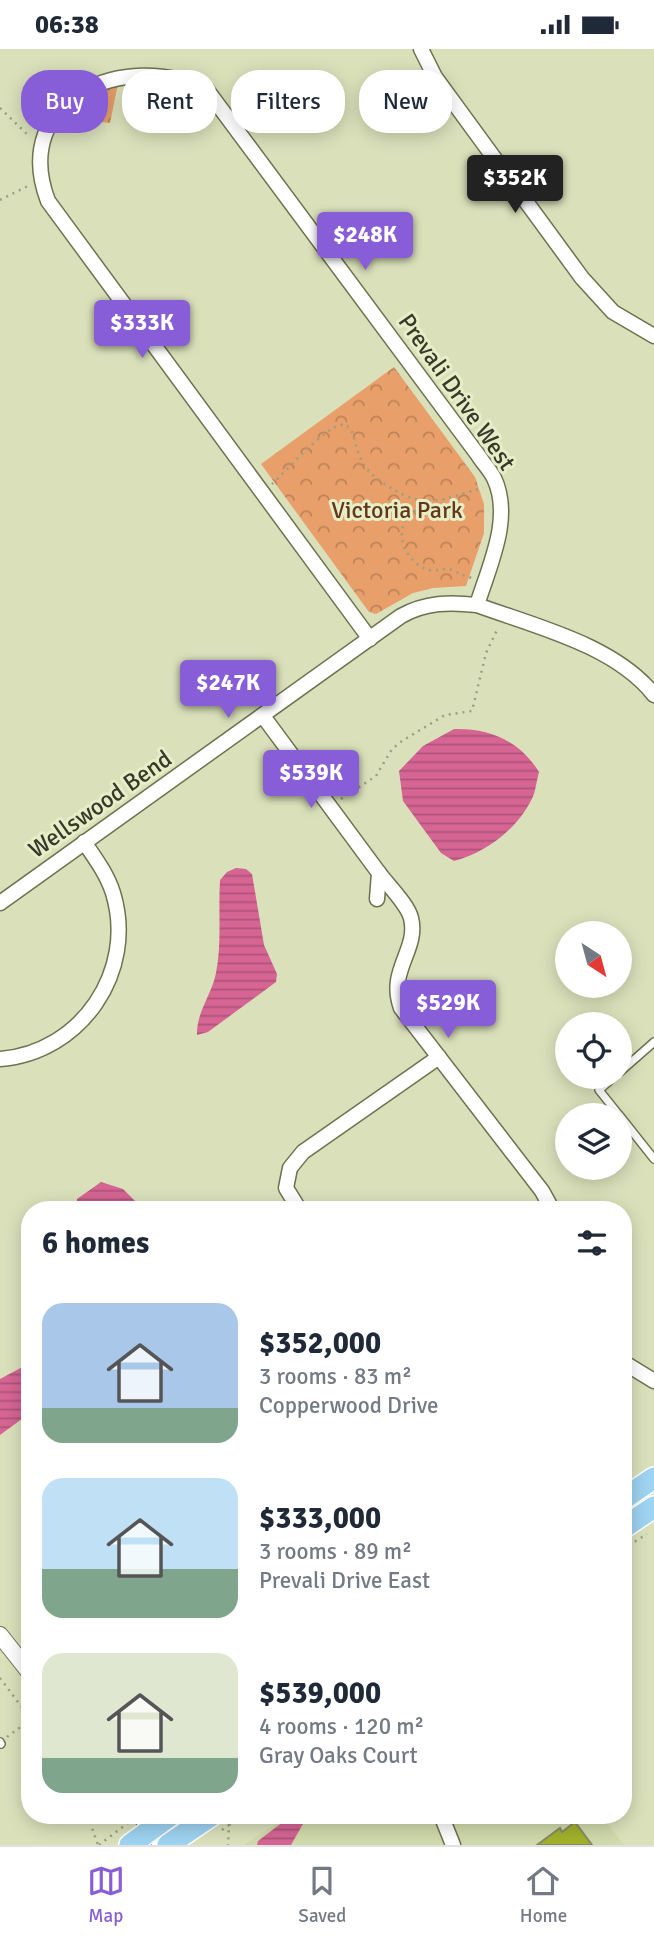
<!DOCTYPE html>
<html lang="en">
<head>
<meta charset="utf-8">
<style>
  body { margin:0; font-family:Signika,sans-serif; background:#f2f2f3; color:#1f2937; height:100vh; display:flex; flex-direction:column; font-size:26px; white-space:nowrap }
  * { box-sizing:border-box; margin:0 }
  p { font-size:23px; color:#747a83 }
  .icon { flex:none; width:38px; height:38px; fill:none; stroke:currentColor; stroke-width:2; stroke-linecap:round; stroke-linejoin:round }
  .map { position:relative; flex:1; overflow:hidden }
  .details { position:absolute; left:21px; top:1152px; width:611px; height:623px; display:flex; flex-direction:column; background:#fff; border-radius:28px; box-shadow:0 4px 18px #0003 }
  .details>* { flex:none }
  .banner { position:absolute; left:21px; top:21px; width:612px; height:63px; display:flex; gap:14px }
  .needle { width:46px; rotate:144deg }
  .buttons { position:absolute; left:555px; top:872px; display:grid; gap:14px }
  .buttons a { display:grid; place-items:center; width:77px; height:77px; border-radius:50%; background:#fff; box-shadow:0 4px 18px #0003; font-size:35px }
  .price { position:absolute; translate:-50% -60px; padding:0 16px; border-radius:7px; background:#875ed8; color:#fff; font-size:23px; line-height:46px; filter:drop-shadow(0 2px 4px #0008) }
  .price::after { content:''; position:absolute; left:50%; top:42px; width:21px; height:16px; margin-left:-10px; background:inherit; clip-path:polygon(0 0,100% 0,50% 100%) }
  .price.active { background:#222; color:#fff }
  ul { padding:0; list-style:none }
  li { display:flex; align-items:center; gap:21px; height:175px; padding:0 21px }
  li span { display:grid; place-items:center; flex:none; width:196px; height:140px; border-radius:21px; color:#555 }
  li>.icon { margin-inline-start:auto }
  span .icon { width:84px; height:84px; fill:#fffc; stroke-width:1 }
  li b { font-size:30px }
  h2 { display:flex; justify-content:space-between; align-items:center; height:84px; padding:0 21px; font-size:30px }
  .pill { padding:0 24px; border-radius:28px; background:#fff; box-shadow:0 4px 18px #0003; font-size:24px; line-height:63px }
  .pill.active { background:#875ed8; color:#fff }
  .status { display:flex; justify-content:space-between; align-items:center; height:49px; padding:0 35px; background:#fff; direction:ltr }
  .status svg { height:19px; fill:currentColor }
  .menu { display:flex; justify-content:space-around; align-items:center; height:98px; border-top:2px solid #e0e1e3; background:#fff; font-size:19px; color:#747a83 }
  .menu a { display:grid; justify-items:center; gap:4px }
  .menu .active { color:#875ed8 }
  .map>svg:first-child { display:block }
  .built { fill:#d1daab }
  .park { fill:url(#park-crowns) }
  .water { fill:url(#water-rules) }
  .building { fill:#a2b12b; stroke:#868c68; stroke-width:2 }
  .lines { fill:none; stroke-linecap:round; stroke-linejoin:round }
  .service-casing { stroke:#6d724f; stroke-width:10 }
  .minor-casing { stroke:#6d724f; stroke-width:17 }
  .tertiary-casing { stroke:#6d724f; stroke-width:18 }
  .primary-casing { stroke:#fff; stroke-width:24 }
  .path { stroke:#9a9f81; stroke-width:2.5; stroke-dasharray:2 5; stroke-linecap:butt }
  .service { stroke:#fff; stroke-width:7 }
  .minor { stroke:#fff; stroke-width:14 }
  .tertiary { stroke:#fff; stroke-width:16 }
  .primary { stroke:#9ed3f1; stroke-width:21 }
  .labels { text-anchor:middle; stroke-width:6; stroke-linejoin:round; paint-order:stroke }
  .street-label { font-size:24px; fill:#37392a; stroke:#e7eec7 }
  .park-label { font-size:24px; fill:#61391a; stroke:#e7eec7 }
</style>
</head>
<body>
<div class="status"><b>06:38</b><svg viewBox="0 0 49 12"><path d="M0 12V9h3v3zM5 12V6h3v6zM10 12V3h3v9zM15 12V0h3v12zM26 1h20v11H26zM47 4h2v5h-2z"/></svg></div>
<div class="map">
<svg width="654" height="1796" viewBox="0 0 654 1796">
  <defs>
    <pattern id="park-crowns" width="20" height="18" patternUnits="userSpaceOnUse" patternTransform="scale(1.75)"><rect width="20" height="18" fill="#e89f6a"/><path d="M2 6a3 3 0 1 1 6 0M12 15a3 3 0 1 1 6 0" fill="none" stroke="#bd8357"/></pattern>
    <pattern id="water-rules" width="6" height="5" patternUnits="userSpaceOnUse" patternTransform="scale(1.75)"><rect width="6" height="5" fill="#d66594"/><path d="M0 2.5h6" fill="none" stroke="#ae5479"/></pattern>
  </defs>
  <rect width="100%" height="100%" fill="#dae1ba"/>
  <path class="built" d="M 289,1766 L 601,1766 L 624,1796 L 244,1796 Z"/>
  <g class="park">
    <path d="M 119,30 L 110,74 L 66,69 L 88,45 Z"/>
    <path d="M 394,318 L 475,428 L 484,455 L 484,484 L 466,537 L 433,539 L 413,544 L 376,565 L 369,563 L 261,415 Z"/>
  </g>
  <g class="water">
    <path d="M 454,680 C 490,679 520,692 539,723 C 537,730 536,738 534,745 C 521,777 487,804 454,812 L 441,804 L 403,752 L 399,722 L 423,697 Z"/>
    <path d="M 236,819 L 246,820 L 252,825 L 264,896 L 277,925 L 276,933 L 208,983 L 197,986 C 196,964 212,945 216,924 C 222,893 218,862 220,831 L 227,823 Z"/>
    <path d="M 101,1133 L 123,1140 L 143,1160 L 77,1160 L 77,1150 Z"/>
    <path d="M 30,1314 L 30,1364 L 0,1386 L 0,1330 Z"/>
    <path d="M 292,1766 L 308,1766 L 291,1796 L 257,1796 L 258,1792 Z"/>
  </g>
  <path class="building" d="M 575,1773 L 592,1796 L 537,1796 L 560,1779 L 562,1783 Z"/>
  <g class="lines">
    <defs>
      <g id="service">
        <path d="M 620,1023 L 654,993"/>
        <path d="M 615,1027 L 599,1041 L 619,1066"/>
        <path d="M 620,1067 L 654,1110"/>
        <path d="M 0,1693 L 1,1695"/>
      </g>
      <g id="minor">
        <path d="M 421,0 L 435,28 L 582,229 L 613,263 L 654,287"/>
        <path d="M 370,590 L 48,152 C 9,50 125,0 207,41 L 478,406 C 483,414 490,421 494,429 C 513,469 489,517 477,556"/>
        <path d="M 263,667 L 379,824 L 377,850"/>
        <path d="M 379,824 C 388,836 408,856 411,869 C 419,901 387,921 401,959 L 542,1142 L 552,1160"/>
        <path d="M 0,854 L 401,567 C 426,553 450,553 477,556 C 534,577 615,596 654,646"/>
        <path d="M 0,1010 C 81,1004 137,922 113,844 C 107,825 95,809 84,793"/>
        <path d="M 299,1160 L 286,1139 L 290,1119 L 303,1103 L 439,1008"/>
        <path d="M 623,1313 L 654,1332"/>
        <path d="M 441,1766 L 453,1796"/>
      </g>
      <g id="tertiary">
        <path d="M 0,1586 L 30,1624"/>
        <path d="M 140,1766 L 162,1796"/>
      </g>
      <g id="primary">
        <path d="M 623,1450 L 654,1429"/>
        <path d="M 623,1479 L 654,1458"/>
        <path d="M 130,1796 L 171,1766"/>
        <path d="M 168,1796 L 212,1766"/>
      </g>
    </defs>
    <use href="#service" class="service-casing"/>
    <use href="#minor" class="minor-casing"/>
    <use href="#tertiary" class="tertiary-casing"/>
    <use href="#primary" class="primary-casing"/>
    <g class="path">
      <path d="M 0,59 L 30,88"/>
      <path d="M 84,59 L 89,62 C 97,61 105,55 107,47"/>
      <path d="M 0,151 L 30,136"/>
      <path d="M 272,435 C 285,423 325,379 340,376 C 345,375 345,376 350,379 C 356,390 356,403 363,414 C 369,425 381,433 391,439 C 428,462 444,449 483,439"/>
      <path d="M 428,454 C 422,458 414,462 409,467 C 392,485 408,516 429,521 C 437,523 444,518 452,521 C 459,524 464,527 472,529"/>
      <path d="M 341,750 L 376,727 L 392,700 L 402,692 L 445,666 L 472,662 L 486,604 L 498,579"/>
      <path d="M 623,1500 L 647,1485"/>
      <path d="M 0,1629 L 30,1669"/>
      <path d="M 7,1688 L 30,1671"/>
      <path d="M 94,1766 L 92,1779 L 98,1796"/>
      <path d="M 425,1766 L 426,1766"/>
      <path d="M 229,1776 L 247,1766"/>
      <path d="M 222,1781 L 229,1776 L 228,1796"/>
      <path d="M 99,1796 L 128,1774"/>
    </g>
    <use href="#service" class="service"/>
    <use href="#minor" class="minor"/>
    <use href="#tertiary" class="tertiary"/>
    <use href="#primary" class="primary"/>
  </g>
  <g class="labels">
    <g class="street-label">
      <text transform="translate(457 343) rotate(55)" y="8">Prevali Drive West</text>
      <text transform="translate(100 755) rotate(-35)" y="8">Wellswood Bend</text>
    </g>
    <g class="park-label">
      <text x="397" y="469">Victoria Park</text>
    </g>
  </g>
</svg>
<div class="buttons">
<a><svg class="needle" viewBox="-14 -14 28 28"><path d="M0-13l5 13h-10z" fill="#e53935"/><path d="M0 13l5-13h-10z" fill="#747a83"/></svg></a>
<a><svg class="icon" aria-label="locate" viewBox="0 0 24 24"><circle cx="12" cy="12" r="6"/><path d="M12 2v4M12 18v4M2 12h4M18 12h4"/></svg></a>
<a><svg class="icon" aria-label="layers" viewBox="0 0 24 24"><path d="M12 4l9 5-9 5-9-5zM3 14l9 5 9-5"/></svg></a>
</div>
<b class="price active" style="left:515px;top:166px">$352K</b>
<b class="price" style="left:365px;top:223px">$248K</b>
<b class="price" style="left:142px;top:311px">$333K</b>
<b class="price" style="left:228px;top:671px">$247K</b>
<b class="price" style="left:311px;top:761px">$539K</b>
<b class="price" style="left:448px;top:991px">$529K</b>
<div class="banner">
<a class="pill active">Buy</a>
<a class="pill">Rent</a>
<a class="pill">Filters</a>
<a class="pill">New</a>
</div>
<section class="details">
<h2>6 homes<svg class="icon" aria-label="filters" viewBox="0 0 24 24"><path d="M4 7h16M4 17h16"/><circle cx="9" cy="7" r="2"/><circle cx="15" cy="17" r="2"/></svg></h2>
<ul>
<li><span style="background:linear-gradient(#a9c7e8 75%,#7fa58c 0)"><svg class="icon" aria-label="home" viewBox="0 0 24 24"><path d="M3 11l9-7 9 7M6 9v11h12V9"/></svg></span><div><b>$352,000</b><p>3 rooms · 83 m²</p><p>Copperwood Drive</p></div></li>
<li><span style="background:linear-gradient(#bfe0f5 65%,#7fa58c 0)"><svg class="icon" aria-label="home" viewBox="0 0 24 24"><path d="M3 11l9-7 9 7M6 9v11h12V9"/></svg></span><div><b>$333,000</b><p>3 rooms · 89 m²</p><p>Prevali Drive East</p></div></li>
<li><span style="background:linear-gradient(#dfe7d0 75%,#7fa58c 0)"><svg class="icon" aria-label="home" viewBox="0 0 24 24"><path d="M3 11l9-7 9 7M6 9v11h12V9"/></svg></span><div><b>$539,000</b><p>4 rooms · 120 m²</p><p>Gray Oaks Court</p></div></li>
</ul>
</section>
</div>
<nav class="menu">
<a class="active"><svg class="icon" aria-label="map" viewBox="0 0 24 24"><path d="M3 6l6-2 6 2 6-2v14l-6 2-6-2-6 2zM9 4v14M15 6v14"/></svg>Map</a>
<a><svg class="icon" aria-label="saved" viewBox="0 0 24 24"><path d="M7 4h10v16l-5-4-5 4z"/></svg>Saved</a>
<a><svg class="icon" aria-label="home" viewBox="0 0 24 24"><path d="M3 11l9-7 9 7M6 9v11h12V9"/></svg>Home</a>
</nav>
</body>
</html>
